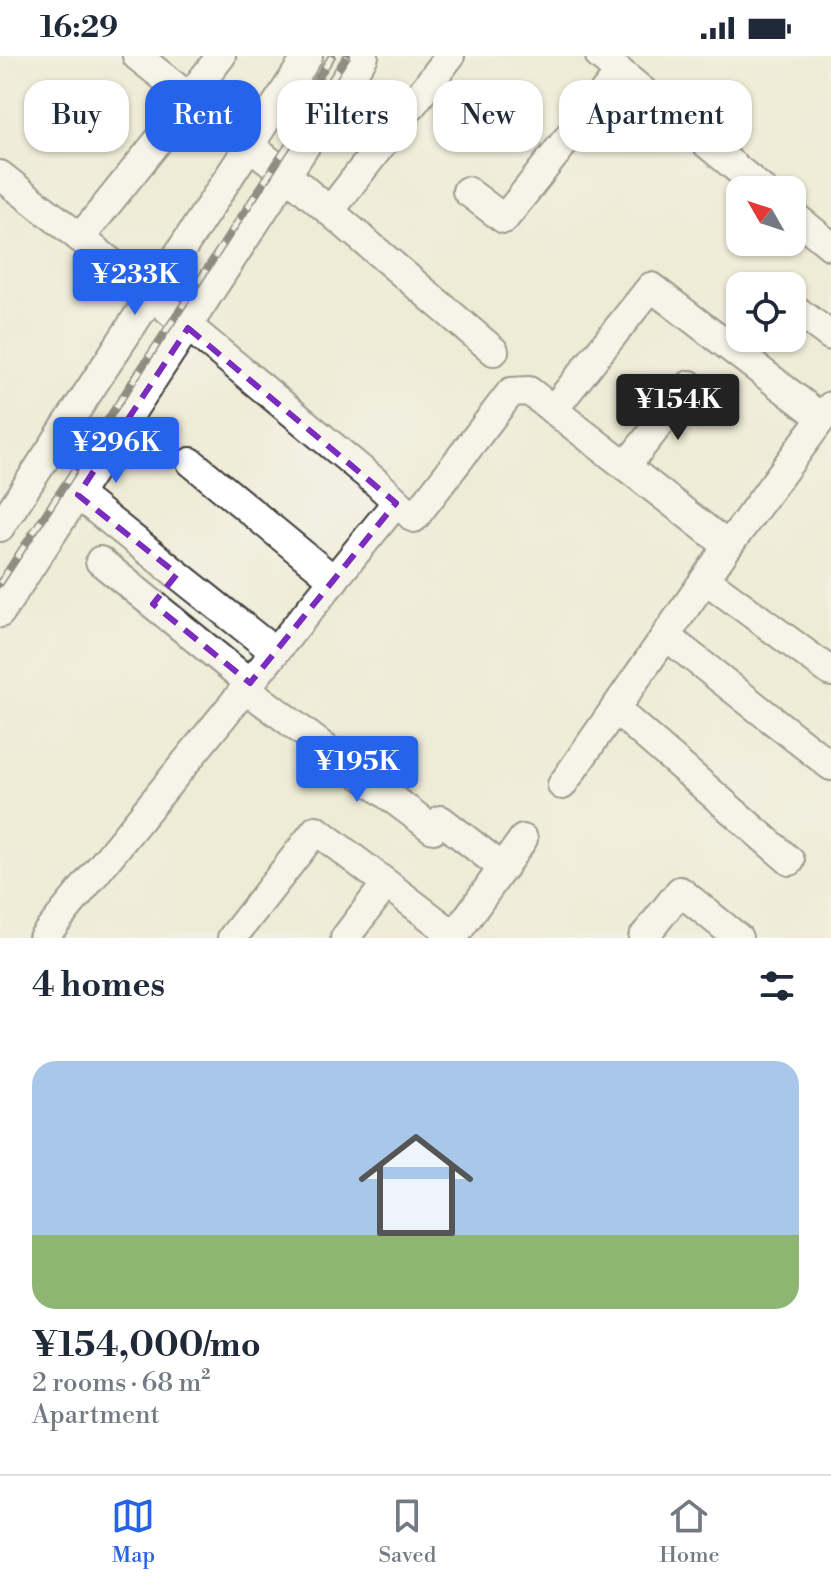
<!DOCTYPE html>
<html lang="en">
<head>
<meta charset="utf-8">
<style>
  body { margin:0; font-family:"Libre Bodoni",serif; background:#f2f2f3; color:#1f2937; height:100vh; display:flex; flex-direction:column; font-size:30px; white-space:nowrap }
  * { box-sizing:border-box; margin:0 }
  p { font-size:26px; color:#747a83 }
  .icon { flex:none; width:44px; height:44px; fill:none; stroke:currentColor; stroke-width:2; stroke-linecap:round; stroke-linejoin:round }
  .map { position:relative; height:882px; overflow:hidden }
  .details { display:flex; flex-direction:column; background:#fff; flex:1 }
  .details>* { flex:none }
  .hud { position:absolute; left:24px; top:24px; width:784px; height:72px; display:flex; gap:16px }
  .needle { width:52px; rotate:309deg }
  .tools { position:absolute; left:726px; top:120px; display:grid; gap:16px }
  .tools a { display:grid; place-items:center; width:80px; height:80px; border-radius:16px; background:#fff; box-shadow:0 2px 6px #0004; font-size:40px }
  .price { position:absolute; translate:-50% -68px; padding:0 18px; border-radius:8px; background:#2563eb; color:#fff; font-size:26px; line-height:52px; filter:drop-shadow(0 2px 4px #0008) }
  .price::after { content:''; position:absolute; left:50%; top:48px; width:24px; height:18px; margin-left:-12px; background:inherit; clip-path:polygon(0 0,100% 0,50% 100%) }
  .price.on { background:#222; color:#fff }
  ul { padding:0; list-style:none }
  li { display:grid; align-content:center; gap:16px; height:424px; padding:0 32px }
  li span { display:grid; place-items:center; height:248px; border-radius:24px; color:#555 }
  li>.icon { margin-inline-start:auto }
  span .icon { width:144px; height:144px; fill:#fffc; stroke-width:1 }
  li b { font-size:34px }
  h2 { display:flex; justify-content:space-between; align-items:center; height:96px; padding:0 32px; font-size:34px }
  .chip { padding:0 28px; border-radius:24px; background:#fff; box-shadow:0 2px 6px #0004; font-size:28px; line-height:72px }
  .chip.on { background:#2563eb; color:#fff }
  .status { display:flex; justify-content:space-between; align-items:center; height:56px; padding:0 40px; background:#fff; direction:ltr }
  .status svg { height:22px; fill:currentColor }
  .tabs { display:flex; justify-content:space-around; align-items:center; height:112px; border-top:2px solid #e0e1e3; background:#fff; font-size:22px; color:#747a83 }
  .tabs a { display:grid; justify-items:center; gap:4px }
  .tabs .on { color:#2563eb }
  .map>svg:first-child { display:block }
  .lines { fill:none; stroke-linecap:round; stroke-linejoin:round }
  .minor-casing { stroke:#3c3b38; stroke-width:32 }
  .minor { stroke:#fff; stroke-width:28 }
  .rail-casing { stroke:#1c1c1c; stroke-width:8 }
  .rail { stroke:#f6f6f2; stroke-width:5; stroke-dasharray:15; stroke-linecap:butt }
  .marked { fill:none; stroke:#7b2cbf; stroke-width:6; stroke-dasharray:16 10; stroke-linejoin:round }
</style>
</head>
<body>
<div class="status"><b>16:29</b><svg viewBox="0 0 49 12"><path d="M0 12V9h3v3zM5 12V6h3v6zM10 12V3h3v9zM15 12V0h3v12zM26 1h20v11H26zM47 4h2v5h-2z"/></svg></div>
<div class="map">
<svg width="831" height="882" viewBox="0 0 831 882">
  <rect width="100%" height="100%" fill="#f6f6f2"/>
  <filter id="ink" filterUnits="userSpaceOnUse"><feTurbulence type="fractalNoise" baseFrequency=".0125" numOctaves="2"/><feDisplacementMap in="SourceGraphic" scale="16" xChannelSelector="R" yChannelSelector="G"/><feConvolveMatrix kernelMatrix="1 2 1 2 8 2 1 2 1" color-interpolation-filters="sRGB"/></filter>
  <filter id="wash" filterUnits="userSpaceOnUse"><feTurbulence type="fractalNoise" baseFrequency=".006" numOctaves="4" result="noise"/><feDisplacementMap in="SourceGraphic" scale="32" xChannelSelector="R" yChannelSelector="G"/><feGaussianBlur stdDeviation="1.8" result="paint"/><feColorMatrix in="noise" values="0 0 0 0 0 0 0 0 0 0 0 0 0 0 0 0 0 1.4 0 .05"/><feComposite in="paint" operator="in"/></filter>
  <g filter="url(#wash)">
    <rect width="100%" height="100%" fill="#efebd6"/>
  </g>
  <g filter="url(#ink)">
    <g class="lines">
      <defs>
        <g id="minor">
          <path d="M 137,0 L 287,119 L 494,295"/>
          <path d="M 600,0 L 763,134"/>
          <path d="M 188,42 L 221,0"/>
          <path d="M 0,119 L 117,211 L 377,427 L 414,462 L 511,336 L 529,335 L 728,490"/>
          <path d="M 467,135 L 504,163 L 620,16"/>
          <path d="M 330,155 L 450,0"/>
          <path d="M 792,158 L 831,190"/>
          <path d="M 80,182 L 191,44"/>
          <path d="M 792,251 L 831,280"/>
          <path d="M 553,354 L 651,231 L 822,362"/>
          <path d="M 191,406 L 334,524"/>
          <path d="M 626,410 L 690,329"/>
          <path d="M 78,439 L 275,596"/>
          <path d="M 0,471 L 308,0"/>
          <path d="M 100,505 L 250,627"/>
          <path d="M 705,523 L 831,616"/>
          <path d="M 0,557 L 364,0"/>
          <path d="M 666,580 L 831,710"/>
          <path d="M 245,632 L 433,773 L 441,764 L 503,812"/>
          <path d="M 615,653 L 790,805"/>
          <path d="M 562,729 L 728,490 L 831,350"/>
          <path d="M 43,882 L 396,447"/>
          <path d="M 232,882 L 316,774 L 455,880"/>
          <path d="M 345,882 L 386,828"/>
          <path d="M 453,882 L 523,783"/>
          <path d="M 643,882 L 680,835 L 738,882"/>
        </g>
      </defs>
      <use href="#minor" class="minor-casing"/>
      <use href="#minor" class="minor"/>
      <defs>
        <g id="rail">
          <path d="M 292,62 L 332,0"/>
          <path d="M 0,527 L 347,0"/>
        </g>
      </defs>
      <use href="#rail" class="rail-casing"/>
      <use href="#rail" class="rail"/>
    </g>
  </g>
  <path d="M0 0H831V882H0ZM 188,272 L 396,447 L 250,627 L 153,548 L 177,518 L 78,439 Z" fill="#efebd6" fill-opacity=".55" fill-rule="evenodd"/>
  <path class="marked" d="M 188,272 L 396,447 L 250,627 L 153,548 L 177,518 L 78,439 Z"/>
</svg>
<div class="tools">
<a><svg class="needle" viewBox="-14 -14 28 28"><path d="M0-13l5 13h-10z" fill="#e53935"/><path d="M0 13l5-13h-10z" fill="#747a83"/></svg></a>
<a><svg class="icon" aria-label="locate" viewBox="0 0 24 24"><circle cx="12" cy="12" r="6"/><path d="M12 2v4M12 18v4M2 12h4M18 12h4"/></svg></a>
</div>
<b class="price" style="left:135px;top:261px">¥233K</b>
<b class="price on" style="left:678px;top:386px">¥154K</b>
<b class="price" style="left:116px;top:429px">¥296K</b>
<b class="price" style="left:357px;top:748px">¥195K</b>
<div class="hud">
<a class="chip">Buy</a>
<a class="chip on">Rent</a>
<a class="chip">Filters</a>
<a class="chip">New</a>
<a class="chip">Apartment</a>
</div>
</div>
<section class="details">
<h2>4 homes<svg class="icon" aria-label="filters" viewBox="0 0 24 24"><path d="M4 7h16M4 17h16"/><circle cx="9" cy="7" r="2"/><circle cx="15" cy="17" r="2"/></svg></h2>
<ul>
<li><span style="background:linear-gradient(#a9c7e8 70%,#8fb573 0)"><svg class="icon" aria-label="home" viewBox="0 0 24 24"><path d="M3 11l9-7 9 7M6 9v11h12V9"/></svg></span><div><b>¥154,000/mo</b><p>2 rooms · 68 m²</p><p>Apartment</p></div></li>
</ul>
</section>
<nav class="tabs">
<a class="on"><svg class="icon" aria-label="map" viewBox="0 0 24 24"><path d="M3 6l6-2 6 2 6-2v14l-6 2-6-2-6 2zM9 4v14M15 6v14"/></svg>Map</a>
<a><svg class="icon" aria-label="saved" viewBox="0 0 24 24"><path d="M7 4h10v16l-5-4-5 4z"/></svg>Saved</a>
<a><svg class="icon" aria-label="home" viewBox="0 0 24 24"><path d="M3 11l9-7 9 7M6 9v11h12V9"/></svg>Home</a>
</nav>
</body>
</html>
